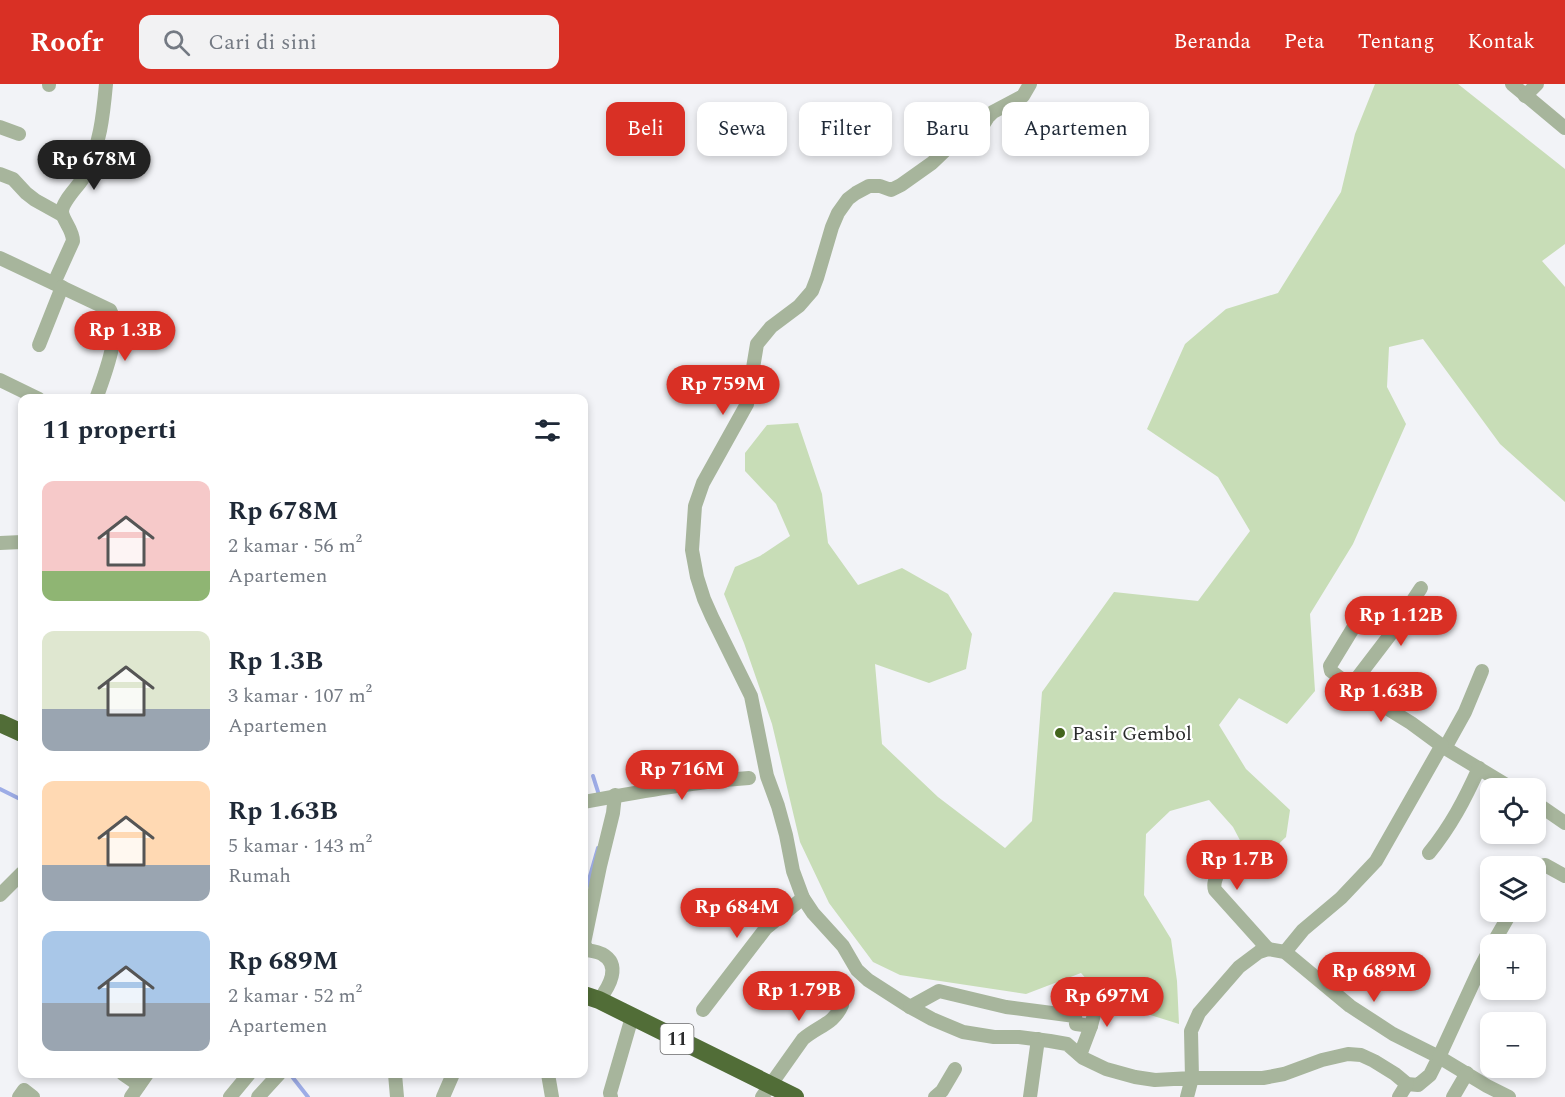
<!DOCTYPE html>
<html lang="id">
<head>
<meta charset="utf-8">
<style>
  body { margin:0; font-family:Spectral,serif; background:#f2f2f3; color:#1f2937; height:100vh; display:flex; flex-direction:column; font-size:22px; white-space:nowrap }
  * { box-sizing:border-box; margin:0 }
  p { font-size:20px; color:#747a83 }
  .icon { flex:none; width:33px; height:33px; fill:none; stroke:currentColor; stroke-width:2; stroke-linecap:round; stroke-linejoin:round }
  .map { position:relative; flex:1; overflow:hidden }
  .drawer { position:absolute; left:18px; top:310px; width:570px; height:684px; display:flex; flex-direction:column; background:#fff; border-radius:12px; box-shadow:0 3px 9px #0003 }
  .drawer>* { flex:none }
  .guide { position:absolute; left:606px; top:18px; width:570px; height:54px; display:flex; gap:12px }
  .tools { position:absolute; left:1480px; top:694px; display:grid; gap:12px }
  .tools a { display:grid; place-items:center; width:66px; height:66px; border-radius:12px; background:#fff; box-shadow:0 3px 9px #0003; font-size:30px }
  .price { position:absolute; translate:-50% -51px; padding:0 14px; border-radius:21px; background:#d93025; color:#fff; font-size:20px; line-height:39px; filter:drop-shadow(0 2px 3px #0008) }
  .price::after { content:''; position:absolute; left:50%; top:36px; width:18px; height:14px; margin-left:-9px; background:inherit; clip-path:polygon(0 0,100% 0,50% 100%) }
  .price.on { background:#222; color:#fff }
  ul { padding:0; list-style:none }
  li { display:flex; align-items:center; gap:18px; height:150px; padding:0 24px }
  li span { display:grid; place-items:center; flex:none; width:168px; height:120px; border-radius:12px; color:#555 }
  li>.icon { margin-inline-start:auto }
  span .icon { width:72px; height:72px; fill:#fffc; stroke-width:1 }
  li b { font-size:26px }
  h2 { display:flex; justify-content:space-between; align-items:center; height:72px; padding:0 24px; font-size:26px }
  .tag { padding:0 21px; border-radius:12px; background:#fff; box-shadow:0 3px 9px #0003; font-size:21px; line-height:54px }
  .tag.on { background:#d93025; color:#fff }
  header { display:flex; align-items:center; gap:36px; box-sizing:border-box; height:84px; padding:0 30px; background:#d93025; color:#fff }
  header strong { font-size:28px }
  nav { display:flex; gap:33px; margin-inline-start:auto; font-size:21px }
  .search { width:420px; height:54px; background:#f2f2f3; display:flex; align-items:center; gap:15px; box-sizing:border-box; padding:0 21px; border-radius:12px; color:#747a83; font-size:22px }
  .map>svg:first-child { display:block }
  .green { fill:#c8ddb7 }
  .lines { fill:none; stroke-linecap:round; stroke-linejoin:round }
  .stream { stroke:#9dace6; stroke-width:4 }
  .street { stroke:#a7b59c; stroke-width:14 }
  .highway { stroke:#516d37; stroke-width:18 }
  .poi-dot { fill:#43651c; stroke:#fff; stroke-width:2 }
  .labels { text-anchor:middle; stroke-width:4.5; stroke-linejoin:round; paint-order:stroke }
  .shield { fill:#fff; stroke:#6b6b6c; stroke-width:1.5 }
  .shield-label { font-size:18px; font-weight:bold; fill:#2b2c2d }
  .poi-label { font-size:20px; fill:#2b2c2d; stroke:#fff; text-anchor:start }
</style>
</head>
<body>
<header>
<strong>Roofr</strong>
<div class="search"><svg class="icon" aria-label="search" viewBox="0 0 24 24"><circle cx="10" cy="10" r="6"/><path d="M15 15l6 6"/></svg>Cari di sini</div>
<nav><a>Beranda</a><a>Peta</a><a>Tentang</a><a>Kontak</a></nav>
</header>
<div class="map">
<svg width="1565" height="1013" viewBox="0 0 1565 1013">
  <rect width="100%" height="100%" fill="#f2f3f7"/>
  <path class="green" d="M 1375,0 L 1458,0 L 1565,85 L 1565,160 L 1542,177 L 1565,203 L 1565,418 L 1500,360 L 1423,255 L 1389,263 L 1387,303 L 1406,340 L 1353,460 L 1310,530 L 1315,607 L 1287,640 L 1239,614 L 1219,641 L 1246,685 L 1290,726 L 1286,753 L 1254,783 L 1233,743 L 1209,716 L 1170,727 L 1146,750 L 1144,811 L 1171,855 L 1177,897 L 1179,940 L 1144,929 L 1119,932 L 1081,889 L 1026,910 L 900,891 L 873,878 L 829,819 L 800,758 L 772,640 L 744,559 L 724,510 L 735,483 L 760,472 L 790,452 L 776,420 L 745,387 L 745,369 L 767,341 L 798,339 L 822,410 L 828,459 L 858,501 L 902,484 L 948,510 L 972,550 L 966,585 L 929,599 L 875,580 L 882,660 L 938,713 L 1005,764 L 1032,737 L 1042,608 L 1114,508 L 1198,517 L 1250,447 L 1218,393 L 1147,345 L 1185,260 L 1226,225 L 1278,209 L 1341,108 L 1355,50 Z"/>
  <g class="lines">
    <g class="stream">
      <path d="M 593,692 L 599,711"/>
      <path d="M 0,705 L 22,716"/>
      <path d="M 584,813 L 598,764"/>
      <path d="M 290,990 L 308,1013"/>
    </g>
    <g class="street">
      <path d="M 1030,0 L 1023,12 L 993,28 L 988,33 L 976,52 L 955,57 L 932,79 L 901,101 L 891,106 L 880,102 L 869,102 L 856,109 L 848,115 L 838,129 L 832,143 L 817,194 L 812,207 L 799,222 L 771,243 L 757,260 L 747,320 L 703,399 L 695,422 L 692,466 L 697,493 L 704,515 L 712,533 L 751,612 L 767,692 L 778,722 L 786,751 L 793,787 L 803,814 L 813,829 L 843,862 L 857,886 L 868,896 L 910,923 L 932,935 L 963,948 L 994,953 L 1019,953 L 1050,957 L 1067,960 L 1083,974 L 1106,985 L 1135,993 L 1155,996 L 1192,994 L 1263,994 L 1284,990 L 1322,976 L 1348,970 L 1361,971 L 1374,977 L 1395,990 L 1407,1000 L 1418,1001 L 1430,991 L 1439,973 L 1393,950 L 1350,922 L 1285,868 L 1268,865 L 1259,868 L 1239,883 L 1199,929 L 1191,947 L 1192,994 L 1187,1013"/>
      <path d="M 1512,0 L 1565,44"/>
      <path d="M 49,1 L 49,0"/>
      <path d="M 1525,12 L 1537,0"/>
      <path d="M 0,43 L 19,50"/>
      <path d="M 0,90 L 13,95 L 26,109 L 35,116 L 62,131"/>
      <path d="M 0,174 L 110,226 C 122,249 104,292 96,315"/>
      <path d="M 54,199 L 73,157 C 73,145 62,136 62,127 C 63,116 80,101 85,91 C 100,61 103,33 106,0"/>
      <path d="M 39,261 L 62,203"/>
      <path d="M 0,296 L 39,315"/>
      <path d="M 0,459 L 22,458"/>
      <path d="M 1355,541 L 1330,582 L 1331,587 L 1351,602 L 1411,639 L 1445,664 L 1513,705"/>
      <path d="M 1351,602 L 1390,551 L 1421,504"/>
      <path d="M 1445,664 L 1465,628 L 1482,587"/>
      <path d="M 584,718 C 639,708 693,698 749,694"/>
      <path d="M 1536,719 L 1565,739"/>
      <path d="M 1213,767 C 1233,780 1210,791 1215,806 L 1268,865"/>
      <path d="M 1429,769 C 1451,742 1465,715 1479,684"/>
      <path d="M 1536,784 L 1545,781 L 1565,792"/>
      <path d="M 0,811 L 22,789"/>
      <path d="M 1492,861 L 1511,828"/>
      <path d="M 1491,863 L 1480,884 L 1439,973 L 1487,1002 L 1509,1013"/>
      <path d="M 1285,868 L 1303,846 L 1341,814 L 1376,777 L 1442,661"/>
      <path d="M 599,916 C 609,903 622,881 602,870 C 598,868 592,867 587,866 L 584,859 L 600,782 L 613,729 L 615,711"/>
      <path d="M 910,923 L 939,907 L 1006,923 L 1075,932 L 1076,940 L 1091,942"/>
      <path d="M 703,926 L 766,844 L 803,814"/>
      <path d="M 1080,971 L 1091,942 L 1100,907"/>
      <path d="M 123,990 L 139,1001"/>
      <path d="M 395,990 L 397,1013"/>
      <path d="M 548,990 L 552,1013"/>
      <path d="M 19,1013 L 24,1006 L 33,1013"/>
      <path d="M 131,1013 L 147,990"/>
      <path d="M 230,1013 L 249,990"/>
      <path d="M 258,1013 L 279,990"/>
      <path d="M 443,1013 L 453,990"/>
      <path d="M 611,1013 L 610,1009 L 632,933"/>
      <path d="M 762,1013 L 803,955 C 818,942 834,940 842,921"/>
      <path d="M 935,1013 L 942,1007 L 955,985"/>
      <path d="M 1030,1013 L 1038,955"/>
      <path d="M 1399,1013 L 1407,1000"/>
      <path d="M 1453,1013 L 1467,989"/>
    </g>
    <g class="highway">
      <path d="M 0,639 L 22,649"/>
      <path d="M 584,911 L 599,916 L 795,1013"/>
    </g>
  </g>
  <circle class="poi-dot" cx="1060" cy="649" r="6"/>
  <g class="labels">
    <rect class="shield" x="660.5" y="940" width="33" height="30" rx="4.5"/>
    <g class="shield-label">
      <text x="677" y="961">11</text>
    </g>
    <g class="poi-label">
      <text x="1072" y="656">Pasir Gembol</text>
    </g>
  </g>
</svg>
<div class="tools">
<a><svg class="icon" aria-label="locate" viewBox="0 0 24 24"><circle cx="12" cy="12" r="6"/><path d="M12 2v4M12 18v4M2 12h4M18 12h4"/></svg></a>
<a><svg class="icon" aria-label="layers" viewBox="0 0 24 24"><path d="M12 4l9 5-9 5-9-5zM3 14l9 5 9-5"/></svg></a>
<a>+</a>
<a>−</a>
</div>
<b class="price on" style="left:94px;top:107px">Rp 678M</b>
<b class="price" style="left:125px;top:278px">Rp 1.3B</b>
<b class="price" style="left:723px;top:332px">Rp 759M</b>
<b class="price" style="left:1401px;top:563px">Rp 1.12B</b>
<b class="price" style="left:1381px;top:639px">Rp 1.63B</b>
<b class="price" style="left:682px;top:717px">Rp 716M</b>
<b class="price" style="left:1237px;top:807px">Rp 1.7B</b>
<b class="price" style="left:737px;top:855px">Rp 684M</b>
<b class="price" style="left:1374px;top:919px">Rp 689M</b>
<b class="price" style="left:799px;top:938px">Rp 1.79B</b>
<b class="price" style="left:1107px;top:944px">Rp 697M</b>
<div class="guide">
<a class="tag on">Beli</a>
<a class="tag">Sewa</a>
<a class="tag">Filter</a>
<a class="tag">Baru</a>
<a class="tag">Apartemen</a>
</div>
<section class="drawer">
<h2>11 properti<svg class="icon" aria-label="filters" viewBox="0 0 24 24"><path d="M4 7h16M4 17h16"/><circle cx="9" cy="7" r="2"/><circle cx="15" cy="17" r="2"/></svg></h2>
<ul>
<li><span style="background:linear-gradient(#f6c9c9 75%,#8fb573 0)"><svg class="icon" aria-label="home" viewBox="0 0 24 24"><path d="M3 11l9-7 9 7M6 9v11h12V9"/></svg></span><div><b>Rp 678M</b><p>2 kamar · 56 m²</p><p>Apartemen</p></div></li>
<li><span style="background:linear-gradient(#dfe7d0 65%,#9aa5b1 0)"><svg class="icon" aria-label="home" viewBox="0 0 24 24"><path d="M3 11l9-7 9 7M6 9v11h12V9"/></svg></span><div><b>Rp 1.3B</b><p>3 kamar · 107 m²</p><p>Apartemen</p></div></li>
<li><span style="background:linear-gradient(#ffd9b3 70%,#9aa5b1 0)"><svg class="icon" aria-label="home" viewBox="0 0 24 24"><path d="M3 11l9-7 9 7M6 9v11h12V9"/></svg></span><div><b>Rp 1.63B</b><p>5 kamar · 143 m²</p><p>Rumah</p></div></li>
<li><span style="background:linear-gradient(#a9c7e8 60%,#9aa5b1 0)"><svg class="icon" aria-label="home" viewBox="0 0 24 24"><path d="M3 11l9-7 9 7M6 9v11h12V9"/></svg></span><div><b>Rp 689M</b><p>2 kamar · 52 m²</p><p>Apartemen</p></div></li>
</ul>
</section>
</div>
</body>
</html>
